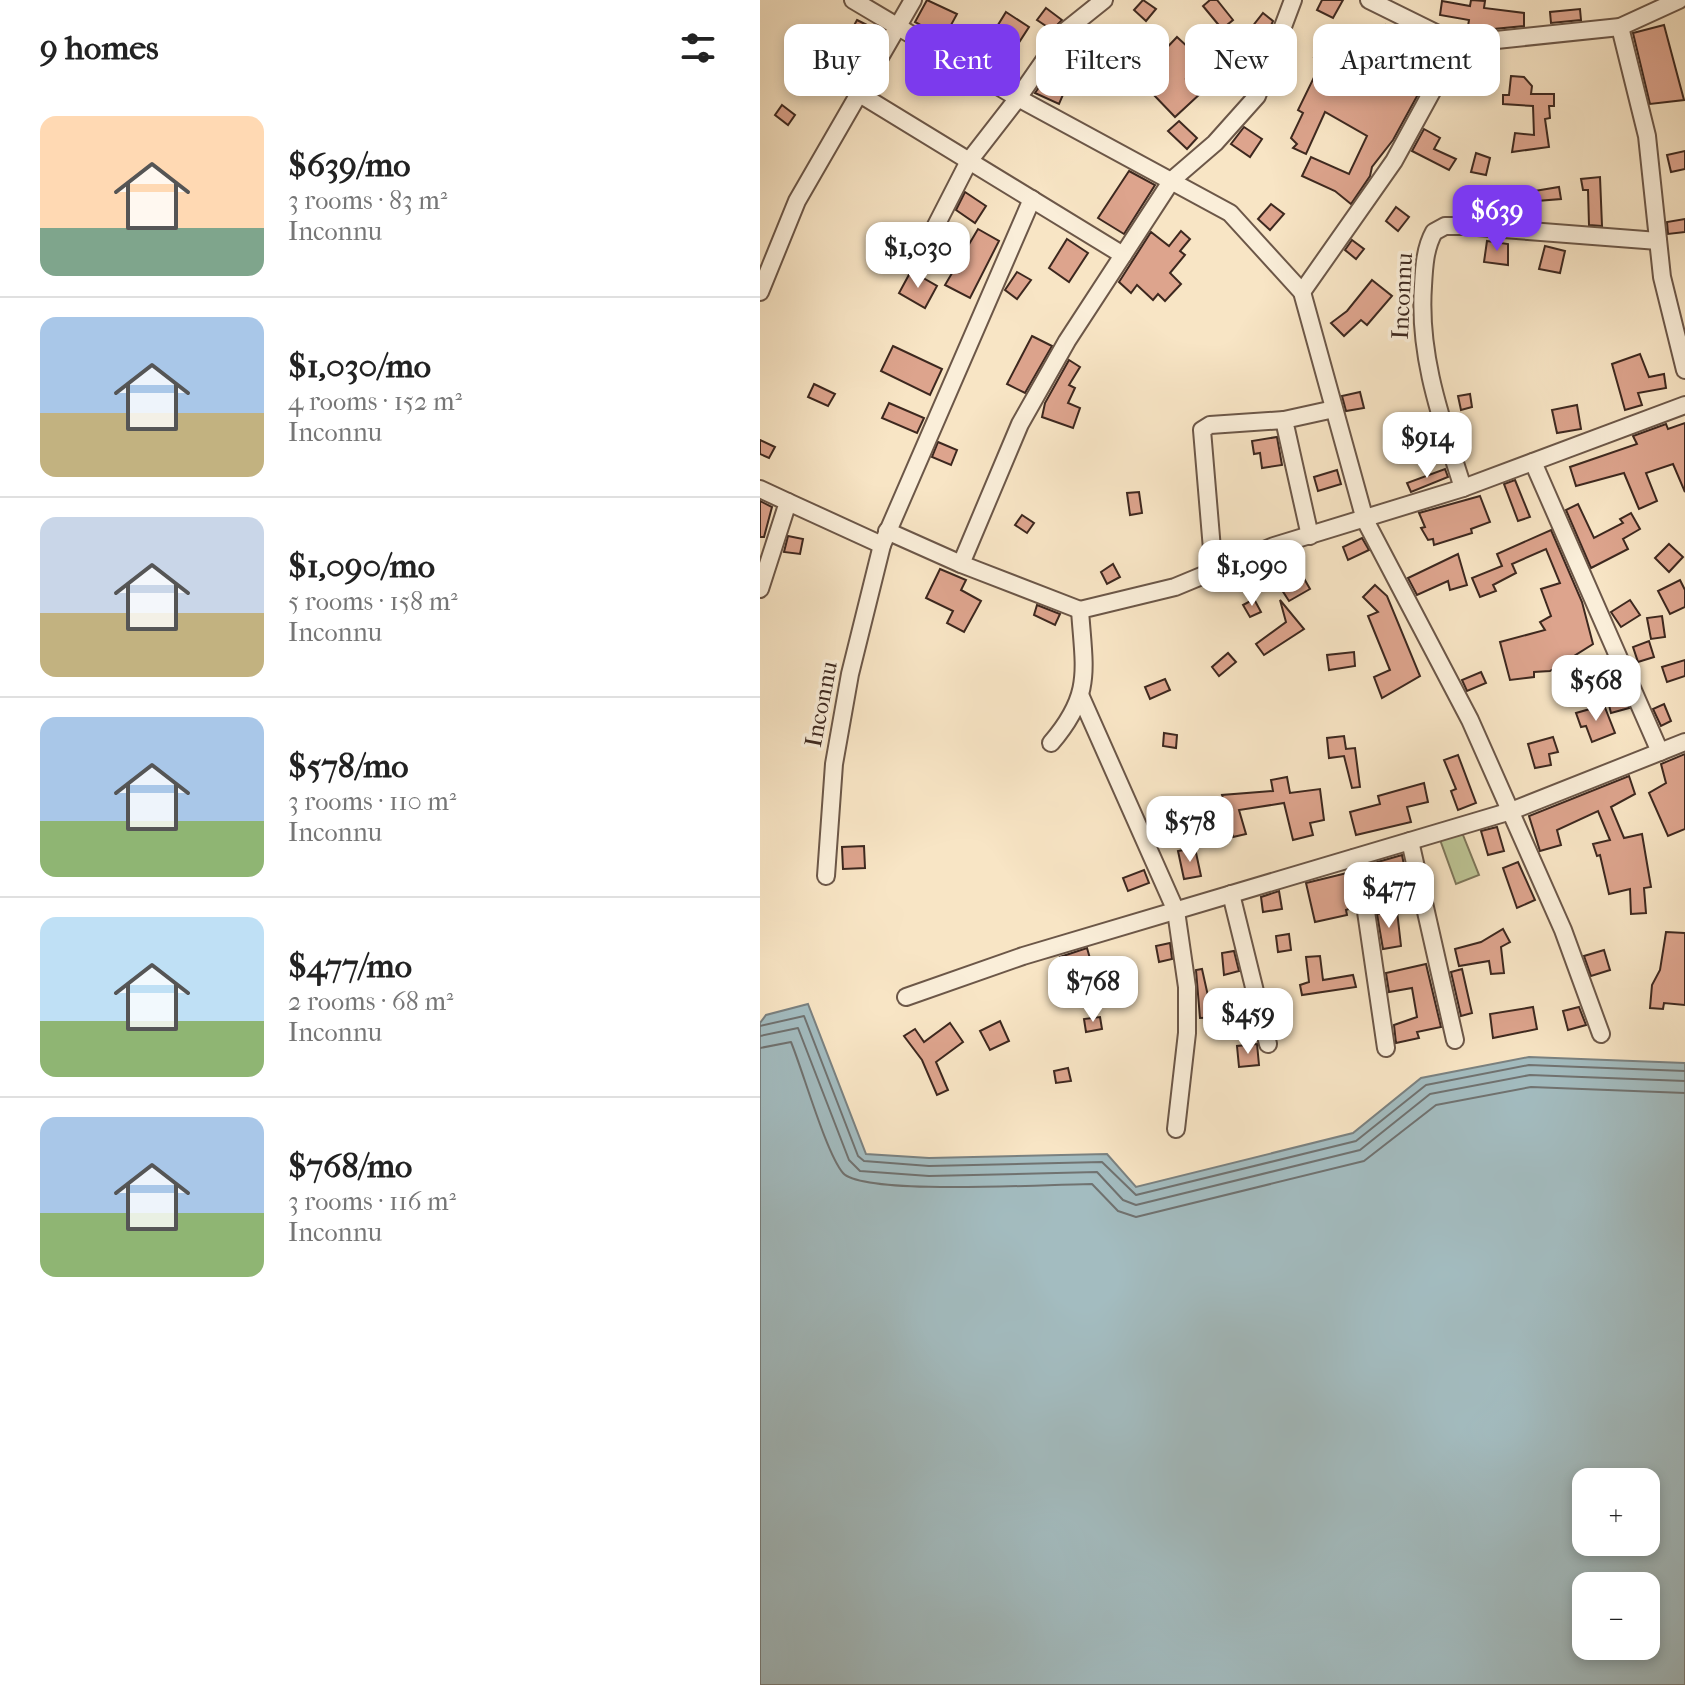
<!DOCTYPE html>
<html lang="en">
<head>
<meta charset="utf-8">
<style>
  body { margin:0; font-family:"IM FELL French Canon",serif; background:#f2f2f2; color:#222; height:100vh; display:flex; flex-direction:column; font-size:30px; white-space:nowrap }
  * { box-sizing:border-box; margin:0 }
  p { font-size:26px; color:#767676 }
  .icon { flex:none; width:44px; height:44px; fill:none; stroke:currentColor; stroke-width:2; stroke-linecap:round; stroke-linejoin:round }
  .map { position:relative; flex:1; overflow:hidden }
  .sheet { display:flex; flex-direction:column; background:#fff; width:760px }
  .sheet>* { flex:none }
  .banner { position:absolute; left:24px; top:24px; width:760px; height:72px; display:flex; gap:16px }
  .fabs { position:absolute; left:812px; top:1468px; display:grid; gap:16px }
  .fabs a { display:grid; place-items:center; width:88px; height:88px; border-radius:16px; background:#fff; box-shadow:0 4px 12px #0003; font-size:40px }
  .price { position:absolute; translate:-50% -68px; padding:0 18px; border-radius:16px; background:#fff; color:#222; font-size:26px; line-height:52px; filter:drop-shadow(0 2px 4px #0008) }
  .price::after { content:''; position:absolute; left:50%; top:48px; width:24px; height:18px; margin-left:-12px; background:inherit; clip-path:polygon(0 0,100% 0,50% 100%) }
  .price.on { background:#7c3aed; color:#fff }
  ul { padding:0; list-style:none }
  li { display:flex; align-items:center; gap:24px; height:200px; padding:0 40px }
  li+li { border-top:2px solid #e0e0e0 }
  li span { display:grid; place-items:center; flex:none; width:224px; height:160px; border-radius:16px; color:#555 }
  li>.icon { margin-inline-start:auto }
  span .icon { width:96px; height:96px; fill:#fffc; stroke-width:1 }
  li b { font-size:34px }
  h2 { display:flex; justify-content:space-between; align-items:center; height:96px; padding:0 40px; font-size:34px }
  .chip { padding:0 28px; border-radius:16px; background:#fff; box-shadow:0 4px 12px #0003; font-size:28px; line-height:72px }
  .chip.on { background:#7c3aed; color:#fff }
  main { display:flex; flex:1; min-height:0 }
  .map>svg:first-child { display:block }
  .green { fill:#bdc595; stroke:#7d765a; stroke-width:2 }
  .water { fill:#a3bcc0; stroke:#7a8180; stroke-width:2; fill-rule:evenodd }
  .lines { fill:none; stroke-linecap:round; stroke-linejoin:round }
  .shore { stroke:#707270; stroke-width:2 }
  .building { fill:#dda48d; stroke:#3d281f; stroke-width:2 }
  .minor-casing { stroke:#6c5748; stroke-width:20 }
  .minor { stroke:#faeed9; stroke-width:16 }
  .labels { text-anchor:middle; stroke-width:7; stroke-linejoin:round; paint-order:stroke }
  .street-label { font-size:24px; fill:#3d281f; stroke:#faeed9 }
</style>
</head>
<body>
<main>
<section class="sheet">
<h2>9 homes<svg class="icon" aria-label="filters" viewBox="0 0 24 24"><path d="M4 7h16M4 17h16"/><circle cx="9" cy="7" r="2"/><circle cx="15" cy="17" r="2"/></svg></h2>
<ul>
<li><span style="background:linear-gradient(#ffd9b3 70%,#7fa58c 0)"><svg class="icon" aria-label="home" viewBox="0 0 24 24"><path d="M3 11l9-7 9 7M6 9v11h12V9"/></svg></span><div><b>$639/mo</b><p>3 rooms · 83 m²</p><p>Inconnu</p></div></li>
<li><span style="background:linear-gradient(#a9c7e8 60%,#c2b280 0)"><svg class="icon" aria-label="home" viewBox="0 0 24 24"><path d="M3 11l9-7 9 7M6 9v11h12V9"/></svg></span><div><b>$1,030/mo</b><p>4 rooms · 152 m²</p><p>Inconnu</p></div></li>
<li><span style="background:linear-gradient(#c9d6e8 60%,#c2b280 0)"><svg class="icon" aria-label="home" viewBox="0 0 24 24"><path d="M3 11l9-7 9 7M6 9v11h12V9"/></svg></span><div><b>$1,090/mo</b><p>5 rooms · 158 m²</p><p>Inconnu</p></div></li>
<li><span style="background:linear-gradient(#a9c7e8 65%,#8fb573 0)"><svg class="icon" aria-label="home" viewBox="0 0 24 24"><path d="M3 11l9-7 9 7M6 9v11h12V9"/></svg></span><div><b>$578/mo</b><p>3 rooms · 110 m²</p><p>Inconnu</p></div></li>
<li><span style="background:linear-gradient(#bfe0f5 65%,#8fb573 0)"><svg class="icon" aria-label="home" viewBox="0 0 24 24"><path d="M3 11l9-7 9 7M6 9v11h12V9"/></svg></span><div><b>$477/mo</b><p>2 rooms · 68 m²</p><p>Inconnu</p></div></li>
<li><span style="background:linear-gradient(#a9c7e8 60%,#8fb573 0)"><svg class="icon" aria-label="home" viewBox="0 0 24 24"><path d="M3 11l9-7 9 7M6 9v11h12V9"/></svg></span><div><b>$768/mo</b><p>3 rooms · 116 m²</p><p>Inconnu</p></div></li>
</ul>
</section>
<div class="map">
<svg width="925" height="1685" viewBox="0 0 925 1685">
  <rect width="100%" height="100%" fill="#f8e5c5"/>
  <filter id="stains"><feTurbulence type="fractalNoise" baseFrequency=".0025" numOctaves="4"/><feColorMatrix values="0 0 0 0 .2 0 0 0 0 .09 0 0 0 0 .02 0 0 0 .5 -.17"/></filter>
  <radialGradient id="worn" r=".72"><stop offset=".6" stop-color="#630" stop-opacity="0"/><stop offset="1" stop-color="#630" stop-opacity=".3"/></radialGradient>
  <path class="green" d="M 701,830 L 719,875 L 696,884 L 679,837 Z"/>
  <path class="water" d="M 48,1004 L 106,1154 L 169,1158 L 347,1154 L 376,1187 L 593,1133 L 661,1078 L 769,1057 L 925,1063 L 925,1685 L 0,1685 L 0,1023 L 6,1015 ZM 826,1482 L 886,1482 L 886,1542 L 826,1542 ZM 826,1586 L 886,1586 L 886,1646 L 826,1646 Z"/>
  <g class="lines">
    <g class="shore">
      <path d="M 0,1026 L 44,1016 L 98,1156 L 104,1161 L 169,1166 L 342,1162 L 376,1195 L 596,1141 L 666,1085 L 769,1065 L 925,1071"/>
      <path d="M 0,1036 L 38,1028 L 89,1160 L 100,1171 L 169,1176 L 337,1172 L 363,1200 L 376,1205 L 600,1150 L 670,1094 L 770,1075 L 925,1081"/>
      <path d="M 0,1048 L 31,1042 C 43,1071 66,1153 83,1173 C 103,1196 292,1184 332,1184 L 358,1211 L 376,1217 L 604,1161 L 676,1105 L 771,1087 L 925,1093"/>
    </g>
  </g>
  <g class="building">
    <path d="M 167,0 L 197,14 L 184,38 L 155,22 Z"/>
    <path d="M 383,0 L 396,9 L 386,21 L 374,10 Z"/>
    <path d="M 450,0 L 457,0 L 473,20 L 462,29 L 443,6 Z"/>
    <path d="M 562,0 L 583,0 L 573,18 L 557,10 Z"/>
    <path d="M 711,0 L 725,1 L 724,8 L 764,13 L 764,26 L 723,30 L 724,27 L 708,26 L 709,20 L 680,15 L 682,1 L 710,6 Z"/>
    <path d="M 286,8 L 302,20 L 292,30 L 277,20 Z"/>
    <path d="M 820,9 L 821,20 L 791,23 L 790,12 Z"/>
    <path d="M 246,12 L 269,27 L 240,72 L 217,59 Z"/>
    <path d="M 503,13 L 513,21 L 503,44 L 488,32 Z"/>
    <path d="M 97,20 L 109,26 L 97,47 L 86,40 Z"/>
    <path d="M 626,25 L 646,32 L 637,55 L 617,48 Z"/>
    <path d="M 904,25 L 924,100 L 890,104 L 873,33 Z"/>
    <path d="M 317,36 L 330,45 L 316,65 L 302,54 Z"/>
    <path d="M 417,37 L 443,61 L 426,79 L 442,92 L 415,117 L 391,92 L 400,83 L 376,62 L 389,47 L 399,56 Z"/>
    <path d="M 561,42 L 586,55 L 590,43 L 613,51 L 604,75 L 633,86 L 640,74 L 662,87 L 633,140 L 612,167 L 610,176 L 591,204 L 575,191 L 542,176 L 551,157 L 589,174 L 607,136 L 565,112 L 546,154 L 533,148 L 537,144 L 531,138 L 543,113 L 538,110 L 562,61 L 554,57 Z"/>
    <path d="M 727,52 L 718,67 L 705,60 L 709,54 Z"/>
    <path d="M 465,56 L 492,79 L 483,95 L 454,69 Z"/>
    <path d="M 353,62 L 366,74 L 351,89 L 339,77 Z"/>
    <path d="M 751,76 L 764,77 L 772,86 L 771,94 L 794,94 L 794,106 L 789,106 L 790,118 L 785,119 L 789,147 L 752,152 L 755,133 L 774,135 L 773,106 L 743,104 L 743,95 L 749,95 Z"/>
    <path d="M 284,80 L 305,90 L 299,104 L 275,93 Z"/>
    <path d="M 22,105 L 35,115 L 28,125 L 15,115 Z"/>
    <path d="M 419,121 L 437,138 L 427,149 L 408,131 Z"/>
    <path d="M 484,127 L 502,139 L 490,157 L 471,144 Z"/>
    <path d="M 664,129 L 680,138 L 674,149 L 696,159 L 689,170 L 652,151 Z"/>
    <path d="M 925,151 L 925,169 L 911,172 L 907,155 Z"/>
    <path d="M 716,153 L 730,158 L 726,175 L 711,172 Z"/>
    <path d="M 369,171 L 395,185 L 364,234 L 338,218 Z"/>
    <path d="M 840,177 L 842,226 L 829,225 L 828,190 L 823,190 L 821,179 Z"/>
    <path d="M 799,187 L 801,199 L 764,202 L 763,193 Z"/>
    <path d="M 205,192 L 226,206 L 215,223 L 196,210 Z"/>
    <path d="M 511,204 L 524,214 L 510,230 L 498,219 Z"/>
    <path d="M 636,207 L 649,217 L 638,231 L 626,221 Z"/>
    <path d="M 925,219 L 925,232 L 908,234 L 907,222 Z"/>
    <path d="M 134,226 L 145,232 L 132,255 L 121,249 Z"/>
    <path d="M 218,229 L 239,241 L 210,298 L 185,285 Z"/>
    <path d="M 421,231 L 430,239 L 420,251 L 425,255 L 410,273 L 421,284 L 405,301 L 398,294 L 393,300 L 377,285 L 371,293 L 359,282 L 391,232 L 409,246 Z"/>
    <path d="M 307,239 L 328,253 L 309,282 L 289,268 Z"/>
    <path d="M 592,240 L 604,249 L 596,259 L 585,250 Z"/>
    <path d="M 727,241 L 748,244 L 748,265 L 724,262 Z"/>
    <path d="M 785,246 L 805,251 L 800,273 L 779,269 Z"/>
    <path d="M 151,271 L 177,286 L 165,308 L 139,293 Z"/>
    <path d="M 257,272 L 271,280 L 257,299 L 245,290 Z"/>
    <path d="M 612,280 L 632,296 L 607,325 L 601,320 L 584,336 L 571,323 L 587,311 Z"/>
    <path d="M 272,336 L 292,346 L 265,393 L 247,384 Z"/>
    <path d="M 133,346 L 182,369 L 170,395 L 121,371 Z"/>
    <path d="M 880,354 L 889,377 L 904,374 L 906,388 L 878,393 L 882,405 L 865,410 L 852,364 Z"/>
    <path d="M 309,360 L 320,367 L 309,385 L 315,388 L 308,403 L 320,408 L 313,428 L 282,417 L 285,403 Z"/>
    <path d="M 54,384 L 75,394 L 68,406 L 48,397 Z"/>
    <path d="M 600,392 L 604,408 L 586,411 L 582,396 Z"/>
    <path d="M 710,394 L 712,407 L 701,410 L 698,396 Z"/>
    <path d="M 129,403 L 164,418 L 157,433 L 122,418 Z"/>
    <path d="M 817,405 L 821,429 L 797,433 L 792,410 Z"/>
    <path d="M 925,423 L 925,492 L 913,464 L 886,473 L 897,501 L 879,509 L 864,473 L 816,486 L 810,467 L 877,444 L 873,436 L 906,424 L 908,429 Z"/>
    <path d="M 517,437 L 522,465 L 502,468 L 500,453 L 494,454 L 492,441 Z"/>
    <path d="M 0,440 L 15,447 L 9,458 L 0,454 Z"/>
    <path d="M 178,442 L 197,450 L 191,465 L 172,457 Z"/>
    <path d="M 685,469 L 688,477 L 651,492 L 647,483 Z"/>
    <path d="M 577,470 L 581,484 L 558,491 L 554,477 Z"/>
    <path d="M 755,480 L 770,517 L 758,521 L 744,484 Z"/>
    <path d="M 379,492 L 382,513 L 370,515 L 367,493 Z"/>
    <path d="M 720,496 L 730,522 L 711,529 L 712,533 L 674,545 L 673,539 L 668,540 L 661,528 L 665,527 L 659,513 Z"/>
    <path d="M 0,501 L 12,507 L 4,537 L 0,537 Z"/>
    <path d="M 818,504 L 834,538 L 863,523 L 860,519 L 871,513 L 880,529 L 863,539 L 868,549 L 831,568 L 806,510 Z"/>
    <path d="M 262,515 L 274,523 L 267,533 L 255,525 Z"/>
    <path d="M 791,530 L 822,602 L 833,644 L 790,671 L 774,672 L 774,677 L 750,680 L 740,642 L 785,630 L 780,622 L 791,616 L 781,589 L 800,583 L 786,549 L 752,564 L 756,573 L 733,585 L 736,591 L 720,597 L 712,578 L 742,566 L 737,554 Z"/>
    <path d="M 28,536 L 43,539 L 40,554 L 24,552 Z"/>
    <path d="M 602,538 L 609,550 L 588,560 L 583,547 Z"/>
    <path d="M 909,544 L 923,557 L 909,572 L 895,558 Z"/>
    <path d="M 698,554 L 707,585 L 690,590 L 688,581 L 657,595 L 648,578 Z"/>
    <path d="M 353,564 L 360,577 L 347,584 L 341,572 Z"/>
    <path d="M 180,569 L 206,580 L 201,590 L 221,601 L 204,632 L 187,623 L 193,611 L 166,598 Z"/>
    <path d="M 542,575 L 550,589 L 529,601 L 520,587 Z"/>
    <path d="M 920,580 L 925,590 L 925,607 L 910,614 L 898,591 Z"/>
    <path d="M 615,585 L 627,596 L 660,676 L 622,698 L 614,677 L 630,670 L 608,616 L 618,612 L 603,597 Z"/>
    <path d="M 494,599 L 501,612 L 490,617 L 483,605 Z"/>
    <path d="M 520,600 L 544,629 L 504,655 L 496,644 L 526,622 Z"/>
    <path d="M 870,600 L 880,615 L 861,627 L 851,612 Z"/>
    <path d="M 277,605 L 300,614 L 295,625 L 274,615 Z"/>
    <path d="M 902,616 L 905,637 L 891,639 L 887,618 Z"/>
    <path d="M 889,641 L 894,657 L 878,662 L 873,647 Z"/>
    <path d="M 594,652 L 595,666 L 569,670 L 567,655 Z"/>
    <path d="M 468,653 L 476,662 L 459,676 L 452,667 Z"/>
    <path d="M 846,656 L 869,708 L 851,713 L 842,678 L 825,684 L 818,665 Z"/>
    <path d="M 925,660 L 925,676 L 907,682 L 902,667 Z"/>
    <path d="M 721,672 L 726,683 L 707,691 L 702,680 Z"/>
    <path d="M 405,679 L 410,690 L 390,699 L 385,687 Z"/>
    <path d="M 904,704 L 911,721 L 901,726 L 893,709 Z"/>
    <path d="M 844,705 L 855,733 L 832,742 L 826,726 L 821,727 L 816,713 Z"/>
    <path d="M 404,733 L 417,735 L 416,748 L 403,746 Z"/>
    <path d="M 584,736 L 586,749 L 595,748 L 600,787 L 592,788 L 584,756 L 569,758 L 567,738 Z"/>
    <path d="M 793,737 L 798,752 L 789,754 L 791,765 L 775,768 L 768,744 Z"/>
    <path d="M 925,754 L 925,829 L 908,836 L 889,793 L 906,783 L 901,764 Z"/>
    <path d="M 698,755 L 716,803 L 698,810 L 691,791 L 696,789 L 684,760 Z"/>
    <path d="M 869,776 L 875,794 L 851,807 L 864,838 L 882,834 L 891,887 L 884,888 L 886,913 L 871,914 L 870,889 L 849,894 L 840,855 L 837,856 L 833,844 L 850,840 L 838,811 L 797,830 L 801,845 L 780,851 L 769,816 Z"/>
    <path d="M 527,777 L 530,793 L 560,789 L 564,820 L 550,823 L 553,835 L 533,840 L 524,803 L 479,810 L 486,834 L 473,837 L 462,795 L 513,791 L 511,780 Z"/>
    <path d="M 664,783 L 668,802 L 647,807 L 651,822 L 596,835 L 590,812 L 620,804 L 618,796 Z"/>
    <path d="M 737,827 L 744,851 L 728,855 L 721,831 Z"/>
    <path d="M 104,846 L 105,868 L 83,869 L 82,847 Z"/>
    <path d="M 435,848 L 441,876 L 424,879 L 418,851 Z"/>
    <path d="M 642,855 L 646,875 L 613,885 L 607,865 Z"/>
    <path d="M 758,862 L 775,900 L 757,908 L 743,868 Z"/>
    <path d="M 384,870 L 389,883 L 368,891 L 363,878 Z"/>
    <path d="M 587,873 L 594,907 L 586,910 L 587,915 L 555,922 L 546,883 Z"/>
    <path d="M 519,891 L 522,909 L 503,912 L 501,897 Z"/>
    <path d="M 637,911 L 641,946 L 623,949 L 617,914 Z"/>
    <path d="M 743,929 L 750,942 L 741,947 L 744,973 L 731,974 L 729,961 L 699,966 L 695,949 L 721,942 Z"/>
    <path d="M 906,932 L 925,933 L 925,1005 L 904,1003 L 903,1009 L 890,1008 L 892,985 L 900,970 Z"/>
    <path d="M 529,934 L 531,950 L 518,952 L 516,936 Z"/>
    <path d="M 410,943 L 412,959 L 399,962 L 396,946 Z"/>
    <path d="M 327,948 L 331,962 L 304,970 L 300,957 Z"/>
    <path d="M 844,950 L 850,970 L 831,976 L 824,956 Z"/>
    <path d="M 474,951 L 479,971 L 464,975 L 462,953 Z"/>
    <path d="M 560,956 L 563,980 L 593,975 L 596,987 L 542,995 L 540,985 L 549,982 L 546,957 Z"/>
    <path d="M 666,964 L 681,1027 L 657,1032 L 659,1038 L 636,1043 L 634,1025 L 657,1017 L 652,988 L 629,992 L 626,973 Z"/>
    <path d="M 442,969 L 450,1005 L 461,1004 L 462,1017 L 440,1018 L 436,970 Z"/>
    <path d="M 702,969 L 712,1013 L 701,1016 L 691,972 Z"/>
    <path d="M 773,1007 L 777,1029 L 733,1038 L 730,1014 Z"/>
    <path d="M 819,1007 L 826,1025 L 808,1030 L 803,1011 Z"/>
    <path d="M 340,1017 L 342,1029 L 326,1032 L 324,1019 Z"/>
    <path d="M 240,1021 L 249,1041 L 230,1050 L 220,1031 Z"/>
    <path d="M 190,1023 L 203,1042 L 176,1062 L 188,1090 L 177,1095 L 162,1060 L 144,1036 L 155,1029 L 164,1042 Z"/>
    <path d="M 497,1044 L 499,1065 L 479,1067 L 477,1046 Z"/>
    <path d="M 308,1068 L 311,1081 L 296,1083 L 294,1071 Z"/>
  </g>
  <g class="lines">
    <defs>
      <g id="minor">
        <path d="M 93,0 L 258,98 L 470,213 L 542,292 L 605,520 L 710,720 L 803,930 L 841,1034"/>
        <path d="M 860,27 L 887,136 L 902,277 L 925,370"/>
        <path d="M 698,44 L 860,27 L 919,0"/>
        <path d="M 98,93 L 363,255"/>
        <path d="M 165,247 L 209,161 L 258,98 L 304,32 L 344,0"/>
        <path d="M 0,292 L 37,201 L 153,0"/>
        <path d="M 542,292 L 634,161 L 698,44 L 609,0"/>
        <path d="M 773,462 L 900,752"/>
        <path d="M 703,488 C 682,421 658,357 663,286 C 664,267 665,248 674,232 L 685,226 L 704,226 L 898,241"/>
        <path d="M 0,489 L 28,502 L 0,589"/>
        <path d="M 28,502 L 122,545"/>
        <path d="M 127,531 L 201,564 L 320,610"/>
        <path d="M 550,536 L 524,420 L 574,409"/>
        <path d="M 201,564 L 260,424 L 307,341 L 412,180 L 455,143 L 497,96 L 533,0"/>
        <path d="M 454,573 L 442,430 L 450,425 L 524,420"/>
        <path d="M 321,697 L 416,911 L 427,987 L 427,1033 L 416,1129"/>
        <path d="M 291,743 C 333,694 324,670 320,610 L 415,587 L 514,546 L 703,488 L 925,405"/>
        <path d="M 650,841 L 695,1040"/>
        <path d="M 594,858 L 603,891 L 626,1048"/>
        <path d="M 66,876 L 74,764 L 90,674 L 122,545 L 272,199"/>
        <path d="M 471,894 L 508,1044"/>
        <path d="M 146,997 L 263,956 L 751,811 L 925,742"/>
      </g>
    </defs>
    <use href="#minor" class="minor-casing"/>
    <use href="#minor" class="minor"/>
  </g>
  <g class="labels">
    <g class="street-label">
      <text transform="translate(642 296) rotate(-87)" y="8">Inconnu</text>
      <text transform="translate(61 704) rotate(-79)" y="8">Inconnu</text>
    </g>
  </g>
  <rect width="100%" height="100%" filter="url(#stains)"/>
  <rect width="100%" height="100%" fill="url(#worn)"/>
</svg>
<div class="fabs">
<a>+</a>
<a>−</a>
</div>
<b class="price on" style="left:737px;top:253px">$639</b>
<b class="price" style="left:158px;top:290px">$1,030</b>
<b class="price" style="left:667px;top:480px">$914</b>
<b class="price" style="left:492px;top:608px">$1,090</b>
<b class="price" style="left:836px;top:723px">$568</b>
<b class="price" style="left:430px;top:864px">$578</b>
<b class="price" style="left:629px;top:930px">$477</b>
<b class="price" style="left:333px;top:1024px">$768</b>
<b class="price" style="left:488px;top:1056px">$459</b>
<div class="banner">
<a class="chip">Buy</a>
<a class="chip on">Rent</a>
<a class="chip">Filters</a>
<a class="chip">New</a>
<a class="chip">Apartment</a>
</div>
</div>
</main>
</body>
</html>
